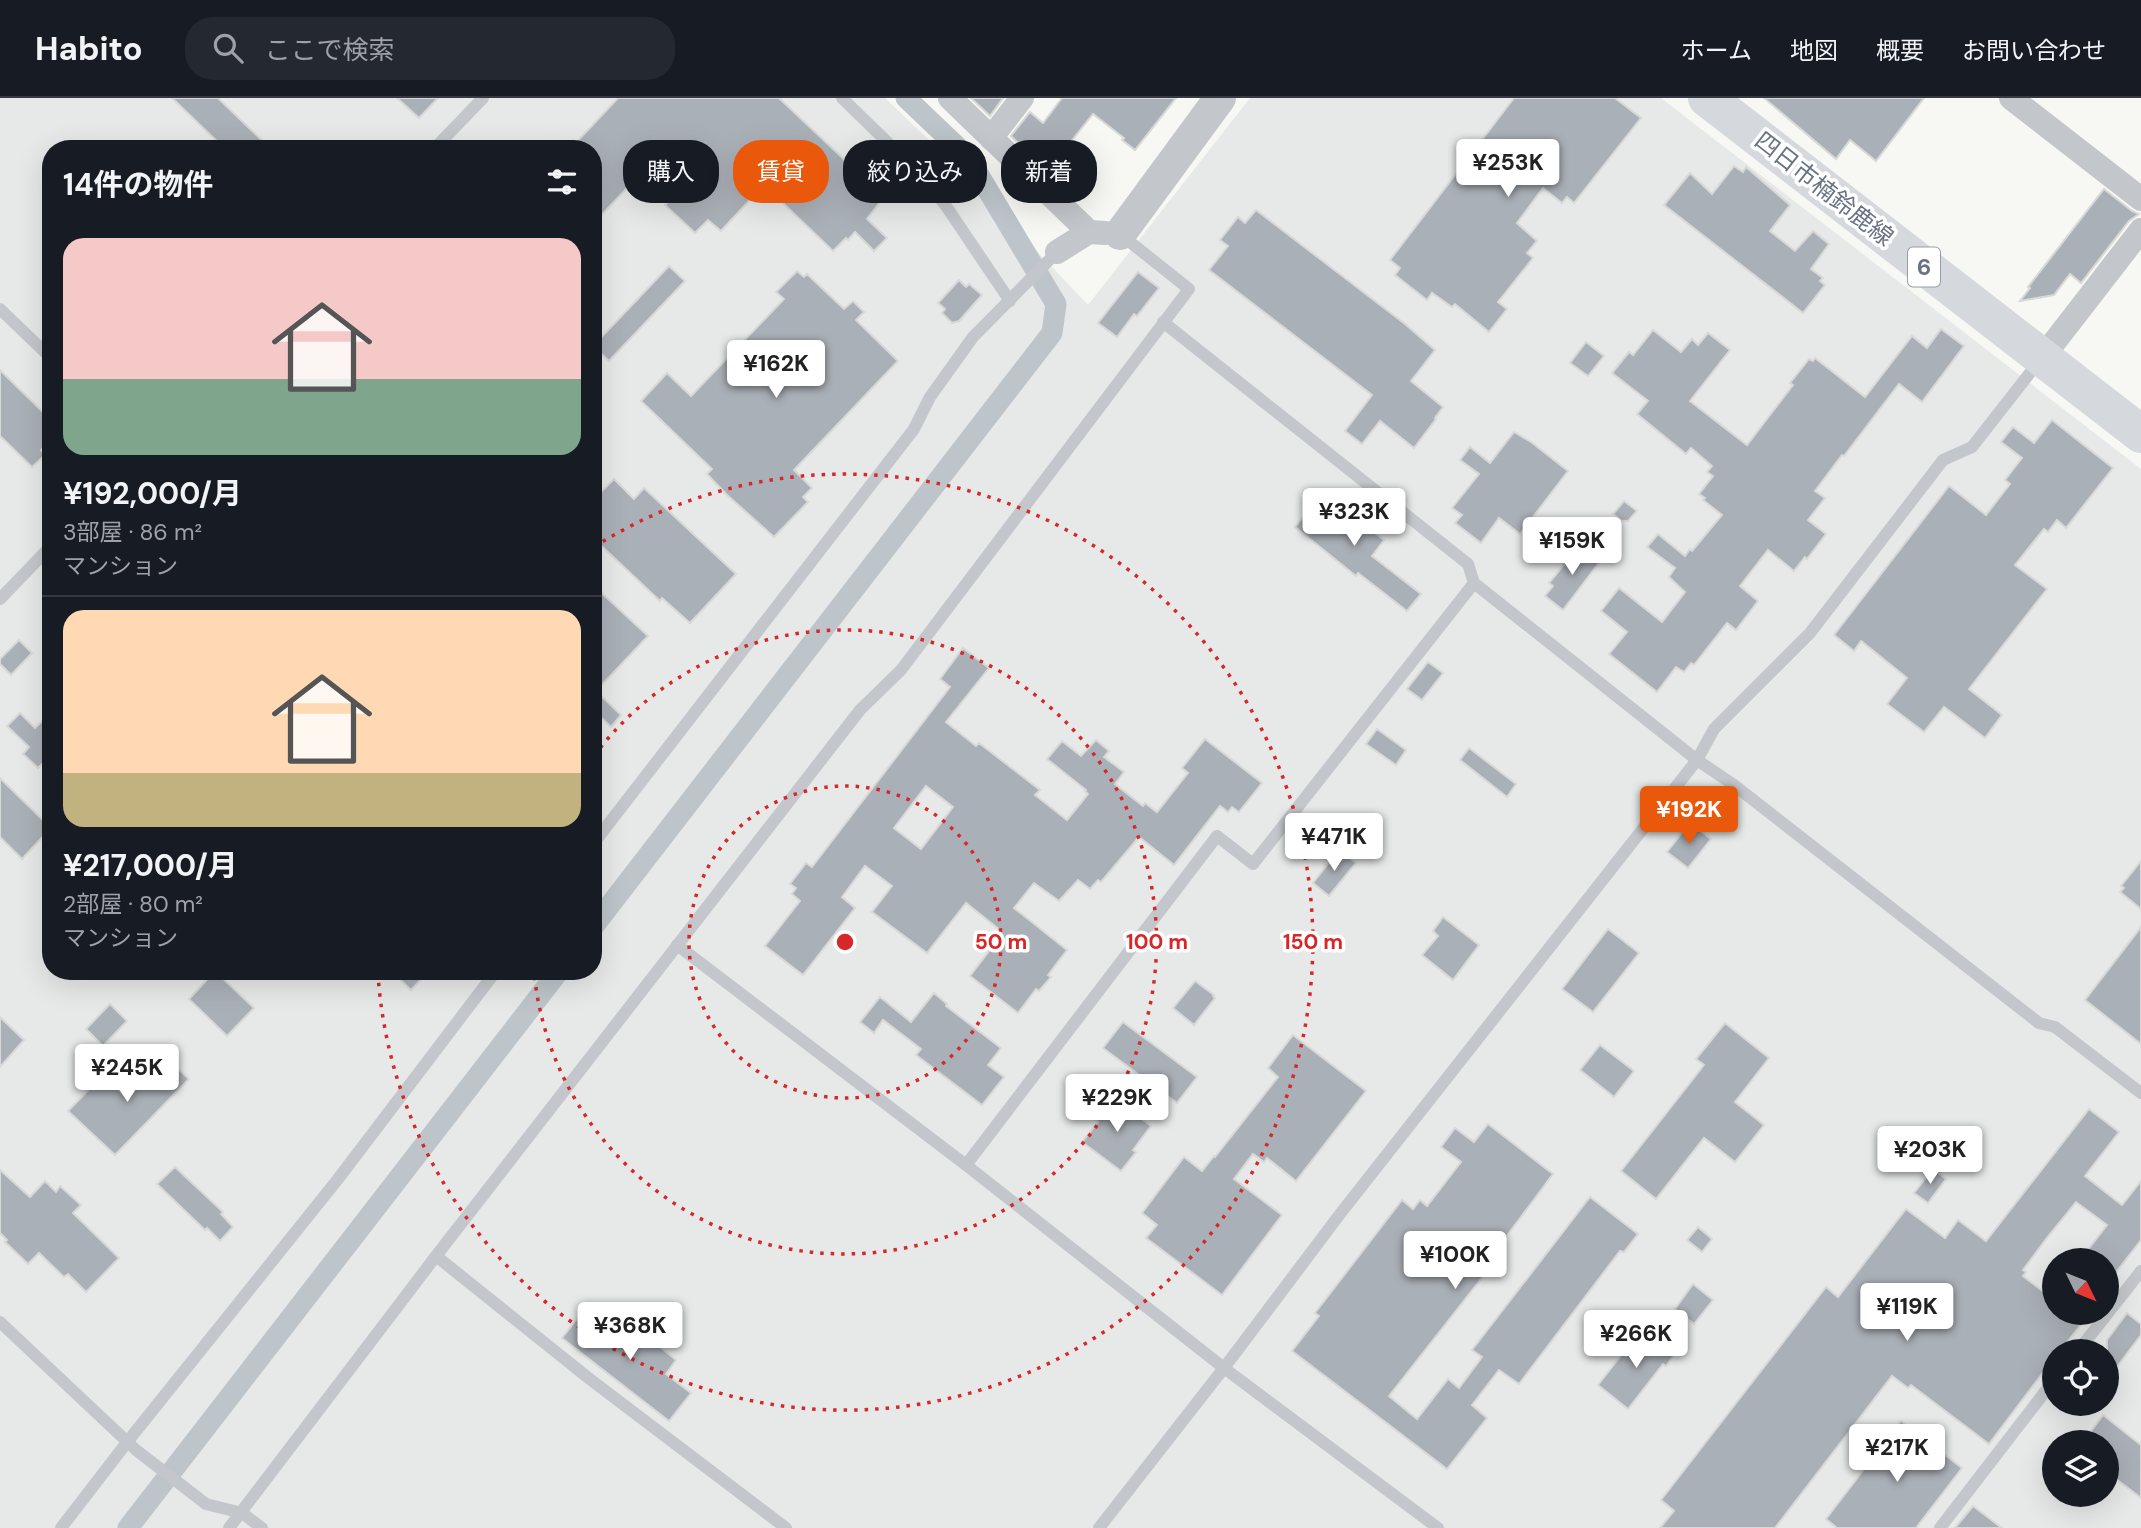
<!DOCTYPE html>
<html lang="ja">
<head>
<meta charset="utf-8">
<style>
  body { margin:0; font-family:"DM Sans","Noto Sans JP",sans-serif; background:#242831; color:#f1f3f6; height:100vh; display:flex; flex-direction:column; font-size:26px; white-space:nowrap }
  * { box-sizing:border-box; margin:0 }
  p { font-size:23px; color:#9ea1a6 }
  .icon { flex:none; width:38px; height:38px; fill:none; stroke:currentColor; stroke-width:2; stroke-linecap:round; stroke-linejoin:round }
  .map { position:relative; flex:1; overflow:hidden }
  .drawer { position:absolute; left:42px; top:42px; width:560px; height:840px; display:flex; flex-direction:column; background:#171b24; border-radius:28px; box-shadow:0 7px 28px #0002 }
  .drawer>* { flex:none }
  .top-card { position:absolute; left:623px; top:42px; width:665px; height:63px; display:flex; gap:14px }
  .needle { width:46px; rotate:133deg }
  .tools { position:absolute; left:2042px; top:1150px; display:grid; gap:14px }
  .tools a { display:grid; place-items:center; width:77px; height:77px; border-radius:50%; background:#171b24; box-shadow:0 7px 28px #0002; font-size:35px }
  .price { position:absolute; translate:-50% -60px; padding:0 16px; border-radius:7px; background:#fff; color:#222; font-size:23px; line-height:46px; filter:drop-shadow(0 2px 4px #0008) }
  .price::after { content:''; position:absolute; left:50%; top:42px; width:21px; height:16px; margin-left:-10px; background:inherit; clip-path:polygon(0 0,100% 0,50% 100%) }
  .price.current { background:#ea580c; color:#fff }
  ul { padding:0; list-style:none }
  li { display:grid; align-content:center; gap:14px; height:371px; padding:0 21px }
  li+li { border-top:2px solid #363941 }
  li span { display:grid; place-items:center; height:217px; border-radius:21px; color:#555 }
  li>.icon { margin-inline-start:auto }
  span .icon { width:126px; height:126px; fill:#fffc; stroke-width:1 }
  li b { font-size:30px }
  h2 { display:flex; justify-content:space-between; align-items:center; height:84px; padding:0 21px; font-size:30px }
  .tag { padding:0 24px; border-radius:28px; background:#171b24; box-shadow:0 7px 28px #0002; font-size:24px; line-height:63px }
  .tag.current { background:#ea580c; color:#fff }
  header { display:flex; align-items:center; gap:42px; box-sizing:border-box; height:98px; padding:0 35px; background:#171b24; border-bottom:2px solid #363941 }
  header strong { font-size:33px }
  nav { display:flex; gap:38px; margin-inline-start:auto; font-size:24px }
  .search { width:490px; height:63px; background:#242831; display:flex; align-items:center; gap:18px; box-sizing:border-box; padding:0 24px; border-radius:28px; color:#9ea1a6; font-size:26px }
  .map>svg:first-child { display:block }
  .built { fill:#e7e8e8; fill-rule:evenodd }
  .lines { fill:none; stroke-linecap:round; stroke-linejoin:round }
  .canal { stroke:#bdc5ca; stroke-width:21 }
  .building { fill:#aab0b7; stroke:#d8d9d7; stroke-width:2; fill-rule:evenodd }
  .service { stroke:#c3c6ca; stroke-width:12 }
  .minor { stroke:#c3c6ca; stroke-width:24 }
  .tertiary { stroke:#c3c6ca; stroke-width:32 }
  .primary { stroke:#d5d8dc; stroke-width:38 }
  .ring { fill:none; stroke:#d62828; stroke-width:3.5; stroke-dasharray:3.5 7 }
  .labels { text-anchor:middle; stroke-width:7; stroke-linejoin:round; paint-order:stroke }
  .shield { fill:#fff; stroke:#959da8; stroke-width:2 }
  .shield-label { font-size:23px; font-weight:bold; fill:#687383 }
  .street-label { font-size:24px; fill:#687383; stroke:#fff }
  .centre { fill:#d62828; stroke:#fff; stroke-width:3.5 }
  .ring-label { font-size:21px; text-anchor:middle; font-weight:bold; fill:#d62828; stroke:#fff; stroke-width:7; stroke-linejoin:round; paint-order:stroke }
</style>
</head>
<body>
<header>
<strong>Habito</strong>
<div class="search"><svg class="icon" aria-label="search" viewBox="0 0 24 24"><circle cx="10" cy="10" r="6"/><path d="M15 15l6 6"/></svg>ここで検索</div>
<nav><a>ホーム</a><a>地図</a><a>概要</a><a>お問い合わせ</a></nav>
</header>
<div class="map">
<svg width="2141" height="1430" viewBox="0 0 2141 1430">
  <rect width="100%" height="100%" fill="#f7f7f4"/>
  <path class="built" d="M 0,0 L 885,0 L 956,68 L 1088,207 L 1250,0 L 1661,0 L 2141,371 L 2141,1430 L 0,1430 ZM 51,51 L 593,51 L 593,873 L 51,873 ZM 2054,1162 L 2107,1162 L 2107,1214 L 2054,1214 ZM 2054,1253 L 2107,1253 L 2107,1306 L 2054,1306 ZM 2054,1344 L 2107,1344 L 2107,1396 L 2054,1396 Z"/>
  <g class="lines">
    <g class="canal">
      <path d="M 593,829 L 1052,235 L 1056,206 L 968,59 L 906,0"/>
      <path d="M 128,1430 L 559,873"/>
    </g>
  </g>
  <g class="building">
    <path d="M 172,0 L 218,0 L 271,51 L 225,51 Z"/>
    <path d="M 397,0 L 438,0 L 419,20 Z"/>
    <path d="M 618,0 L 779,0 L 884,99 L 867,121 L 887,140 L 874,153 L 855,134 L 848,142 L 846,140 L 833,153 L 764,87 L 721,133 L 708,122 L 695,135 L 665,107 L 693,77 L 665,50 L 593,126 L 593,51 L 570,51 Z"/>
    <path d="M 971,0 L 1003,0 L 990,18 Z"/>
    <path d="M 1062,0 L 1176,0 L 1135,52 L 1122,42 L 1124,40 L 1093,16 L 1061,56 L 1084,74 L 1069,94 L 1011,38 L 1030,14 L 1043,25 Z"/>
    <path d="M 1514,0 L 1615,0 L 1641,20 L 1574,105 L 1567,99 L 1562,105 L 1543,90 L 1517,125 L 1537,143 L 1527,155 L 1533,160 L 1498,204 L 1507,211 L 1489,234 L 1455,206 L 1452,209 L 1432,195 L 1427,202 L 1395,177 L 1400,170 L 1390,162 Z"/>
    <path d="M 1764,0 L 1924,0 L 1876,63 L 1850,42 L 1836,61 Z"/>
    <path d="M 1734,68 L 1743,74 L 1746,69 L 1790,107 L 1770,133 L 1795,153 L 1813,133 L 1829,146 L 1811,171 L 1823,180 L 1820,183 L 1825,187 L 1803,215 L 1664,107 L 1690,75 L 1712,96 Z"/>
    <path d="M 2104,91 L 2132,113 L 2139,116 L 2129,123 L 2081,185 L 2070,176 L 2054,197 L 2020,203 L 2030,190 L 2028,189 Z"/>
    <path d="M 1256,112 L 1405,226 L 1435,252 L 1411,283 L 1443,309 L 1435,320 L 1436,321 L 1414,350 L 1380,323 L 1362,346 L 1345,333 L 1372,297 L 1209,172 L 1228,148 L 1220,142 L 1238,119 L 1245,125 Z"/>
    <path d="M 669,168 L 685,183 L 609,263 L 593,248 Z"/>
    <path d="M 797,173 L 804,179 L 807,176 L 844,211 L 853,203 L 864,214 L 856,222 L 898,263 L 794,372 L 812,390 L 803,399 L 808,404 L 774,439 L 726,396 L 707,376 L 712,371 L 641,303 L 667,275 L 691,298 L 784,201 L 776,194 Z"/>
    <path d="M 1138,174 L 1159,190 L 1137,218 L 1134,216 L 1117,239 L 1098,225 Z"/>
    <path d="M 959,182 L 966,189 L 969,186 L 982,197 L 959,223 L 952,225 L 942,215 L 945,211 L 938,205 Z"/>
    <path d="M 1941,231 L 1964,248 L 1922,304 L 1899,286 L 1844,358 L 1842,357 L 1815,393 L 1825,400 L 1808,422 L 1826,436 L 1807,461 L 1805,459 L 1794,473 L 1768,452 L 1740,488 L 1758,503 L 1736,532 L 1727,525 L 1694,567 L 1691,565 L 1684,574 L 1676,569 L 1657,594 L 1609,556 L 1627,534 L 1601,513 L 1619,490 L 1662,524 L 1685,494 L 1669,479 L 1675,470 L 1647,449 L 1658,436 L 1685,458 L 1690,451 L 1692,453 L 1722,417 L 1703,402 L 1705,400 L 1699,396 L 1713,378 L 1707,374 L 1712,368 L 1691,350 L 1686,356 L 1637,316 L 1648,303 L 1612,275 L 1629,254 L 1633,257 L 1653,232 L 1681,254 L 1692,241 L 1698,247 L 1708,235 L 1730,252 L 1690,303 L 1747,347 L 1793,287 L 1790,285 L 1809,261 L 1813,263 L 1815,260 L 1865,299 L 1912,238 L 1927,250 Z"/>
    <path d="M 1586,244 L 1604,258 L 1588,278 L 1570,265 Z"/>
    <path d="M 0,272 L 51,322 L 51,342 L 41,352 L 45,357 L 32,369 L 0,338 Z"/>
    <path d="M 2052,322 L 2113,370 L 2066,430 L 2057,422 L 2048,434 L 2044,431 L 2015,467 L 2047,491 L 1969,591 L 2002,617 L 1985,640 L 1944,609 L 1924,634 L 1887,606 L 1907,580 L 1861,543 L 1854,553 L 1834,537 L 1949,388 L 1986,417 L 2010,386 L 2005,382 L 2022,360 L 2001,344 L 2013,329 L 2034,345 Z"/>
    <path d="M 1514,334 L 1531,344 L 1568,373 L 1520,436 L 1499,420 L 1481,445 L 1455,425 L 1462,417 L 1452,410 L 1479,376 L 1460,362 L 1470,349 L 1490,365 Z"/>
    <path d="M 614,381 L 634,401 L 644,390 L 736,476 L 690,525 L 662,500 L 660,503 L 593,440 L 593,402 Z"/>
    <path d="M 1323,394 L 1384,442 L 1372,458 L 1421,496 L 1407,513 L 1358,475 L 1356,478 L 1295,429 Z"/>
    <path d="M 1624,403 L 1637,413 L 1628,423 L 1622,423 L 1613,416 Z"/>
    <path d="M 1580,447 L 1601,462 L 1563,512 L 1545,498 L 1553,488 L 1549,485 Z"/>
    <path d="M 593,487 L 648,538 L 596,593 L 621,617 L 611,629 L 593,612 Z"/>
    <path d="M 19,542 L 32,555 L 11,577 L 0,566 L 0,561 Z"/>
    <path d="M 963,550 L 989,570 L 946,624 L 976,648 L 979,645 L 1040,692 L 1035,697 L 1067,722 L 1088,696 L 1085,693 L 1086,692 L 1047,661 L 1062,643 L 1081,658 L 1096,642 L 1109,653 L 1104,659 L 1124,674 L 1115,686 L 1143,708 L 1145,705 L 1157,714 L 1188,675 L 1182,670 L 1205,641 L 1262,685 L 1239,714 L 1232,709 L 1228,714 L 1220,708 L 1174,767 L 1139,739 L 1101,784 L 1098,782 L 1090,791 L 1078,782 L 1059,803 L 1034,785 L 1014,810 L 1067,852 L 1048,877 L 1051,879 L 1039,893 L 1036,891 L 1018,915 L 970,878 L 989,853 L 987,851 L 1001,833 L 966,805 L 927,855 L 872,814 L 892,788 L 865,768 L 842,799 L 855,810 L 803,877 L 765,848 L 800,803 L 792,796 L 796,790 L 790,786 L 806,765 L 812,769 L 950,589 L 940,581 ZM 926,688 L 953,709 L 921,751 L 894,730 Z"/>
    <path d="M 1428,564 L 1443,575 L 1422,602 L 1407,591 Z"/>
    <path d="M 51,614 L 51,657 L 38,670 L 23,656 L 29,649 L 7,628 L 20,615 L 35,630 Z"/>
    <path d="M 1377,631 L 1406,652 L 1396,667 L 1366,646 Z"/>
    <path d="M 1469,650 L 1516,686 L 1507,699 L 1460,662 Z"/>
    <path d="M 0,680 L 51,730 L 22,761 L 0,739 Z"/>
    <path d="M 1690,725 L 1711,741 L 1688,770 L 1667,754 Z"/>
    <path d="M 1339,752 L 1356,765 L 1329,798 L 1313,785 Z"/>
    <path d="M 2141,763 L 2141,811 L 2120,794 L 2124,790 L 2121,788 Z"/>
    <path d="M 1443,819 L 1479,847 L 1453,882 L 1422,857 L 1438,838 L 1433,833 Z"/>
    <path d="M 2141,829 L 2141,946 L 2085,902 Z"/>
    <path d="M 1608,831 L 1639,855 L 1593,914 L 1562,891 Z"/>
    <path d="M 215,873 L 254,910 L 227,938 L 189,901 Z"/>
    <path d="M 391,873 L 429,873 L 411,892 Z"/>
    <path d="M 1195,883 L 1214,897 L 1213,898 L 1215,900 L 1194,927 L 1173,910 Z"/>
    <path d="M 934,895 L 947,906 L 946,908 L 1001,950 L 988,967 L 1004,979 L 982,1007 L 916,957 L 921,951 L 883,922 L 874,935 L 860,924 L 880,899 L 911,924 Z"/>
    <path d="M 110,906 L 127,923 L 103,948 L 86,931 Z"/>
    <path d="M 0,919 L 24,942 L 0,969 Z"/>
    <path d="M 1123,924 L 1197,979 L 1177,1005 L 1103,950 Z"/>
    <path d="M 1725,925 L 1769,960 L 1735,1004 L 1764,1027 L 1735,1064 L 1704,1040 L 1656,1101 L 1621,1073 L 1704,967 L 1696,961 Z"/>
    <path d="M 1293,937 L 1366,993 L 1296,1083 L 1267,1060 L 1264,1064 L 1253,1056 L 1234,1081 L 1282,1117 L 1222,1197 L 1146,1140 L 1157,1127 L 1142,1115 L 1184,1059 L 1202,1073 L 1214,1058 L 1215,1059 L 1278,979 L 1268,970 Z"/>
    <path d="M 1600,947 L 1634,973 L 1614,999 L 1580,972 Z"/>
    <path d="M 162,956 L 189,981 L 115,1057 L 68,1013 L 103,977 L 123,996 Z"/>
    <path d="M 1114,1000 L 1151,1028 L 1133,1052 L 1136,1054 L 1121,1073 L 1082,1044 L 1098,1024 L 1095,1021 L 1108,1004 L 1110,1005 Z"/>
    <path d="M 2089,1011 L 2119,1034 L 2085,1078 L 2122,1107 L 2141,1083 L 2141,1142 L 2107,1186 L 2107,1162 L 2080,1162 L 2107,1127 L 2076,1104 L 2046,1141 L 2023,1172 L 2026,1174 L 2023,1178 L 2054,1202 L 2054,1214 L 2070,1214 L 2083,1224 L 2060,1253 L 2054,1253 L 2054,1260 L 1989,1346 L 1911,1287 L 1908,1290 L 1892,1278 L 1775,1430 L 1660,1430 L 1674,1413 L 1661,1402 L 1826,1189 L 1838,1199 L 1906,1111 L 1945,1140 L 1958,1122 L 1986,1143 Z"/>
    <path d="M 1488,1026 L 1553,1076 L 1491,1159 L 1496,1162 L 1389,1298 L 1417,1321 L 1448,1281 L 1459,1290 L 1482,1259 L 1472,1252 L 1590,1099 L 1638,1136 L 1624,1154 L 1620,1153 L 1519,1286 L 1499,1272 L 1472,1307 L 1487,1320 L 1447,1371 L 1292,1253 L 1319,1218 L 1315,1215 L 1402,1102 L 1413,1111 L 1420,1102 L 1427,1108 L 1461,1064 L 1441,1049 L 1455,1030 L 1474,1044 Z"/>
    <path d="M 175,1069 L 223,1114 L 221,1116 L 233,1129 L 220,1143 L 207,1130 L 205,1132 L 157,1086 Z"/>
    <path d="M 1933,1071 L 1946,1081 L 1928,1105 L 1914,1095 Z"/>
    <path d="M 0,1072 L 30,1099 L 45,1083 L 56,1094 L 60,1088 L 81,1107 L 73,1115 L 119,1160 L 86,1194 L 68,1176 L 64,1179 L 39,1155 L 28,1166 L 5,1144 L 7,1142 L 0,1135 Z"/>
    <path d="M 1698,1129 L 1712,1141 L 1702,1154 L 1687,1142 Z"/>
    <path d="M 1693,1186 L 1713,1202 L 1694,1226 L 1675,1211 Z"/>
    <path d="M 584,1212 L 614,1234 L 624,1220 L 676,1262 L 666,1276 L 691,1295 L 669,1323 L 562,1240 Z"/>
    <path d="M 2127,1215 L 2141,1226 L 2141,1237 L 2107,1282 L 2107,1242 Z"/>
    <path d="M 1644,1235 L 1660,1248 L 1663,1244 L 1676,1254 L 1666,1268 L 1663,1266 L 1628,1311 L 1598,1287 L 1623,1255 L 1626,1258 Z"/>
    <path d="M 2103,1317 L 2141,1347 L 2141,1400 L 2107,1374 L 2107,1344 L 2083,1344 Z"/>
    <path d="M 1901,1323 L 1925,1342 L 1927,1339 L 1942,1350 L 1940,1353 L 1962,1370 L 1916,1430 L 1837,1430 L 1826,1421 Z"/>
    <path d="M 1973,1408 L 2002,1430 L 1955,1430 Z"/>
  </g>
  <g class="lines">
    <g class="service">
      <path d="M 842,0 L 922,78 L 946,108 L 1010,203"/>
      <path d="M 434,51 L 483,0"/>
      <path d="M 0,211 L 51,260"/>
      <path d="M 1163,224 L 1468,466 L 1474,485 L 1697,662 L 1734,687 L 2039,925 L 2055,929 L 2141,995"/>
      <path d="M 0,501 L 51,448"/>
      <path d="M 593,746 L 914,331 L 930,299 L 973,239 L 1057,154"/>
      <path d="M 677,847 L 966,1067 L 1224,1270 L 1438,1430"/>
      <path d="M 966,1067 L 1217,738 L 1253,766 L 1474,485"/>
      <path d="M 436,1158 L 591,1282 L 786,1430"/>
      <path d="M 0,1224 L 136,1352 L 206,1406 L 242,1415 L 262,1430"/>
      <path d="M 2078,1253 L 2141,1173"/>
      <path d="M 61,1430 L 128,1343 L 338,1081 L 496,873"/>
      <path d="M 229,1430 L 436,1158 L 860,612 L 901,572 L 1189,191 L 1120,136"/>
      <path d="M 1099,1430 L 1224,1270 L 1340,1116 L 1697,662 L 1714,631 L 1810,535 L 1943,362 L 1972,349 L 2040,262"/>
      <path d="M 1940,1430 L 2054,1282"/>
    </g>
    <g class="minor">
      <path d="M 950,0 L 1089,134"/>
      <path d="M 2011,0 L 2141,101"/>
      <path d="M 991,40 L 1022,0"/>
      <path d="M 1057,154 L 1089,134 L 1105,135"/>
      <path d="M 2042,260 L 2141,132"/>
    </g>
    <path class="tertiary" d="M 1120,136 L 1220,0"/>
    <path class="primary" d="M 1707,0 L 2141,336"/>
  </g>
  <g class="ring">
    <circle cx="845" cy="844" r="156"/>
    <path d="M594 658A312 312 0 1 1 534 874"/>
    <path d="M594 449A468 468 0 1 1 378 877"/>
  </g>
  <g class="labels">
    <rect class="shield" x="1908" y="149.5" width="32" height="39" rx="5"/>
    <g class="shield-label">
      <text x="1924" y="177">6</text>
    </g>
    <g class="street-label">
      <text transform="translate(1824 91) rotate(38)" y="8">四日市楠鈴鹿線</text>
    </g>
  </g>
  <circle cx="845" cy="844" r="10" class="centre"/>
  <g class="ring-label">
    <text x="1001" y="851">50 m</text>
    <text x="1157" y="851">100 m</text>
    <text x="1313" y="851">150 m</text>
  </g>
</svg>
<div class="tools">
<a><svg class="needle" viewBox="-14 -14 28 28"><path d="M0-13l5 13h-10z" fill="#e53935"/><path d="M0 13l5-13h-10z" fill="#9ea1a6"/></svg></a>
<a><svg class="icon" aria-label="locate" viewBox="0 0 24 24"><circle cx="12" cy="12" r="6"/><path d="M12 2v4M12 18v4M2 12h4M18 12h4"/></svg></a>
<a><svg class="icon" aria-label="layers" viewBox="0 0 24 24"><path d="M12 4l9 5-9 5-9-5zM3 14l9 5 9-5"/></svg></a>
</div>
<b class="price" style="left:1508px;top:101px">¥253K</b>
<b class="price" style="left:776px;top:302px">¥162K</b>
<b class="price" style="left:1354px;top:450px">¥323K</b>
<b class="price" style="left:1572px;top:479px">¥159K</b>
<b class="price current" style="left:1689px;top:748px">¥192K</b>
<b class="price" style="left:1334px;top:775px">¥471K</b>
<b class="price" style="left:127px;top:1006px">¥245K</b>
<b class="price" style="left:1117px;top:1036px">¥229K</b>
<b class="price" style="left:1930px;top:1088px">¥203K</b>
<b class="price" style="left:1455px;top:1193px">¥100K</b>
<b class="price" style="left:1907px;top:1245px">¥119K</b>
<b class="price" style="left:630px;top:1264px">¥368K</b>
<b class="price" style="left:1636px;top:1272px">¥266K</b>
<b class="price" style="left:1897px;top:1386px">¥217K</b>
<div class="top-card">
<a class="tag">購入</a>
<a class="tag current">賃貸</a>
<a class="tag">絞り込み</a>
<a class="tag">新着</a>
</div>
<section class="drawer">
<h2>14件の物件<svg class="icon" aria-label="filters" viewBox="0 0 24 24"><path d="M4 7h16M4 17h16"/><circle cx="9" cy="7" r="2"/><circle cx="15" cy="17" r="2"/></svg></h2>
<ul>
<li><span style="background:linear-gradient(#f6c9c9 65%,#7fa58c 0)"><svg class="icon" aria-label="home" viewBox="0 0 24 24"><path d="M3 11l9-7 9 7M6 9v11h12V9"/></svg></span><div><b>¥192,000/月</b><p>3部屋 · 86 m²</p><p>マンション</p></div></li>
<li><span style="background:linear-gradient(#ffd9b3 75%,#c2b280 0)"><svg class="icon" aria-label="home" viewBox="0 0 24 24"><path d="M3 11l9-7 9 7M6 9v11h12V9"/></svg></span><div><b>¥217,000/月</b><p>2部屋 · 80 m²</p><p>マンション</p></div></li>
</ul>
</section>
</div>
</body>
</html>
